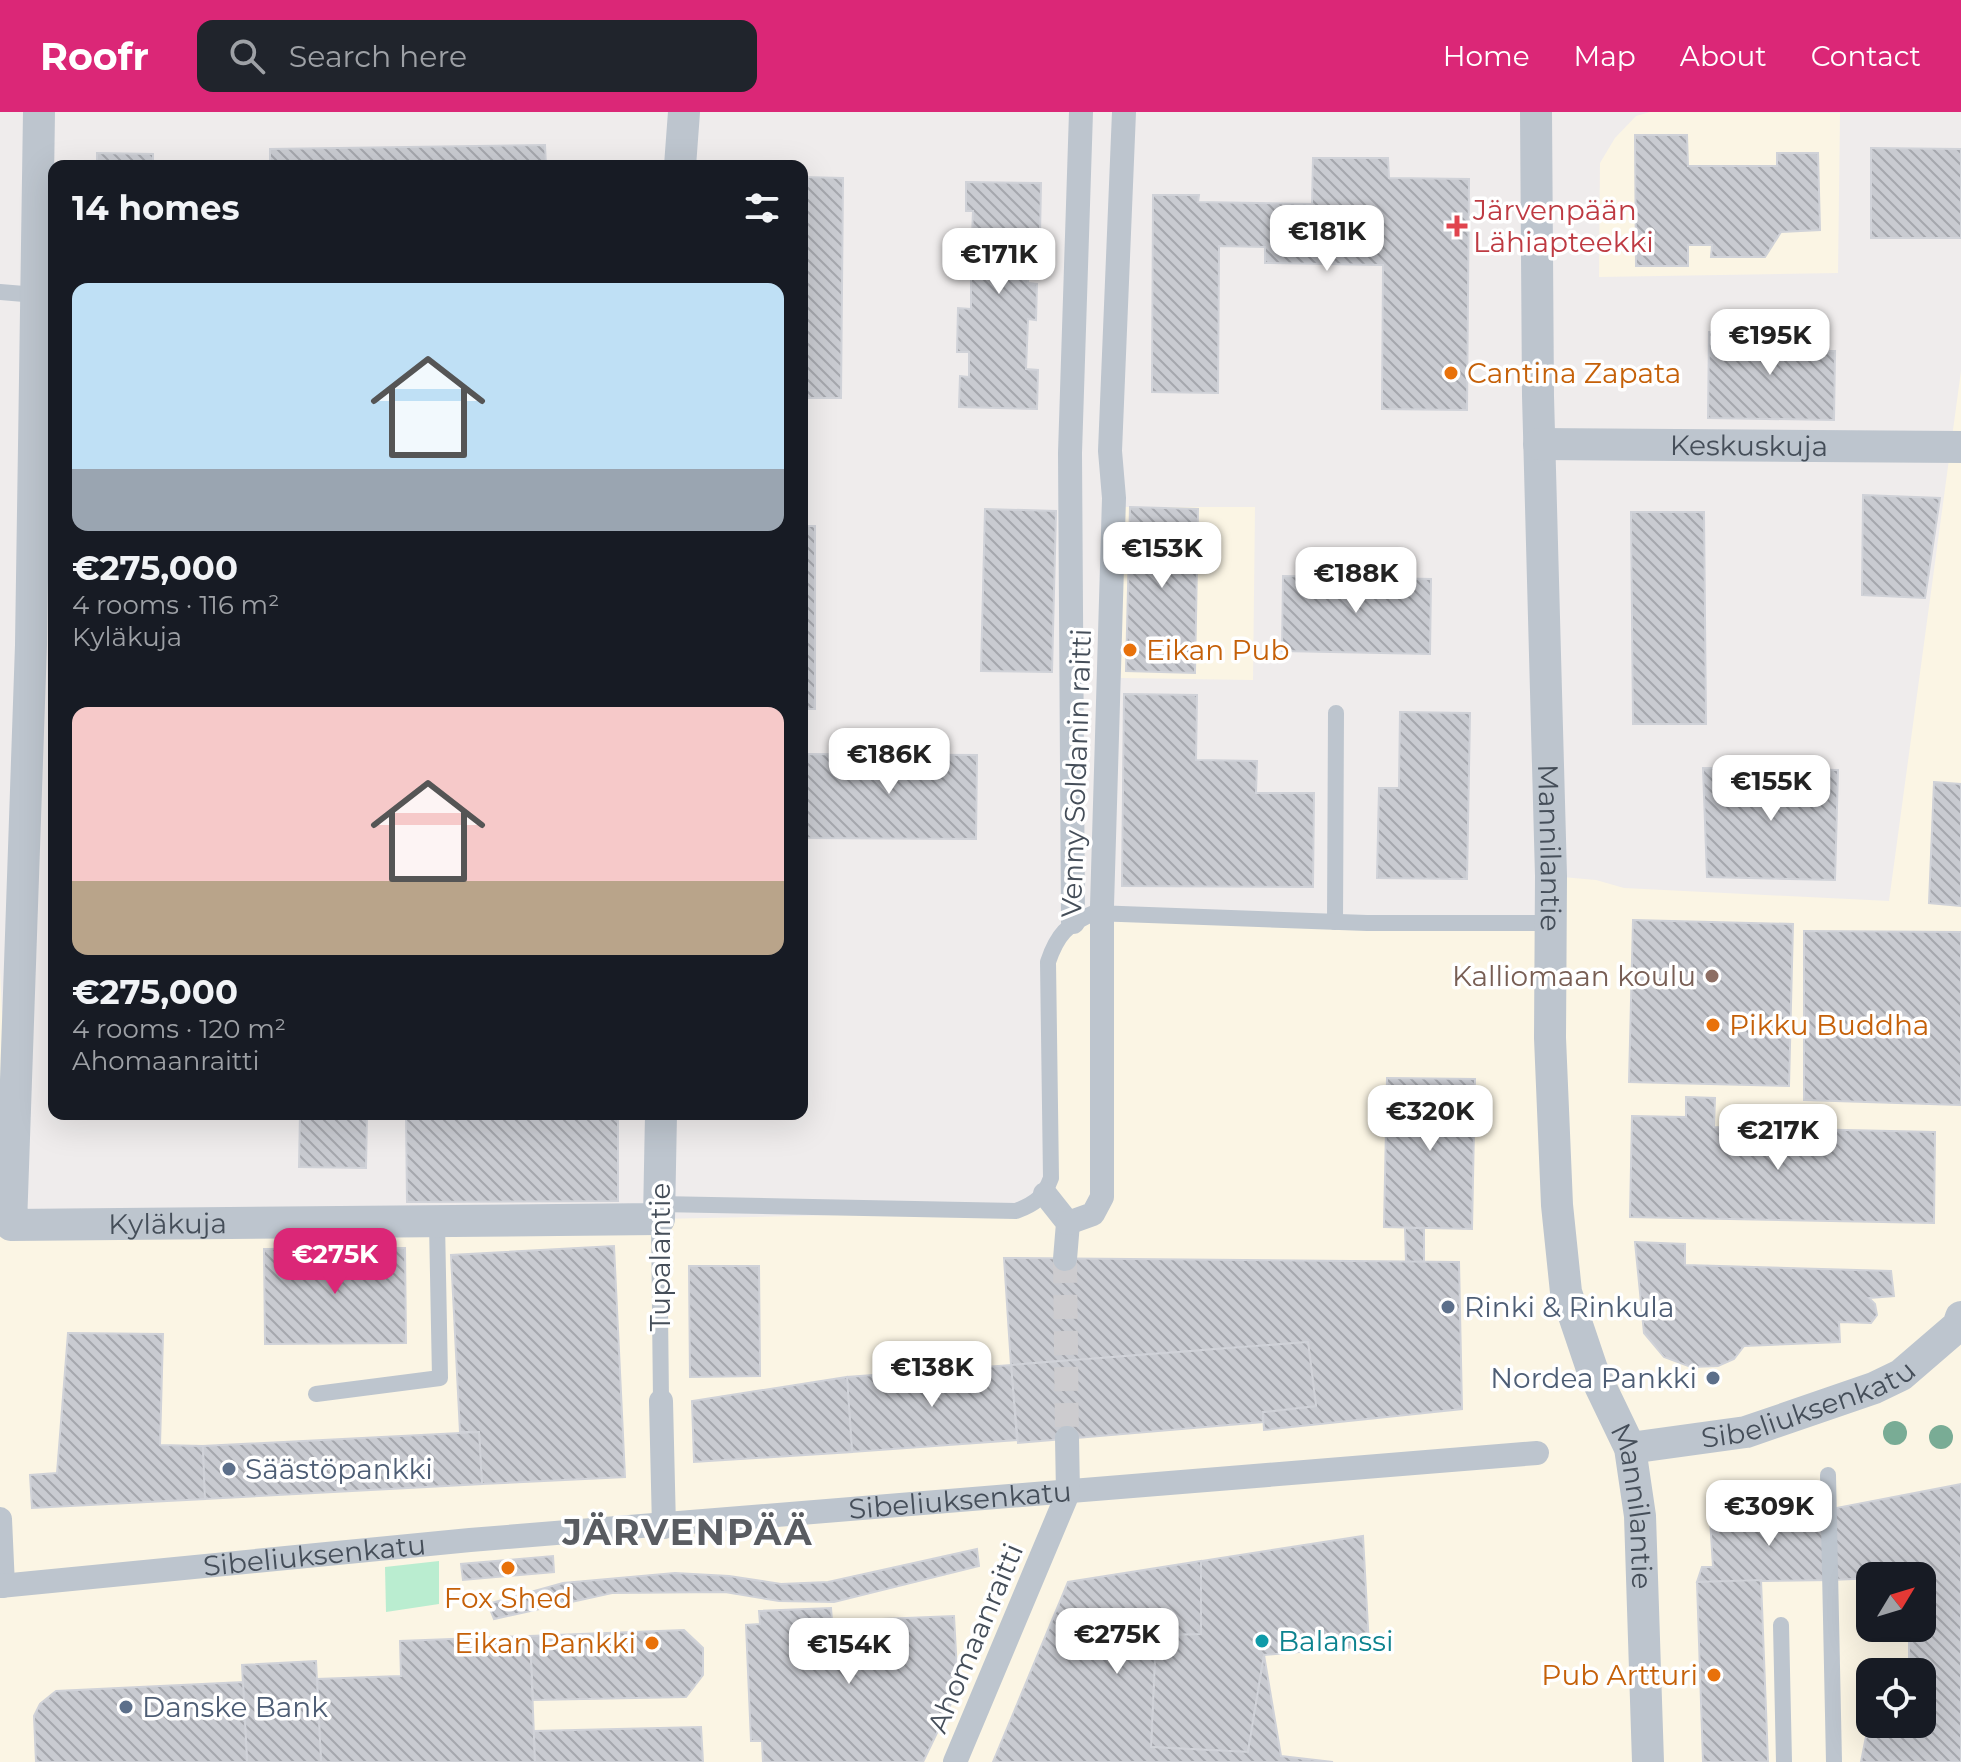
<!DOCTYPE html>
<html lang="en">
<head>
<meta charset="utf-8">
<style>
  body { margin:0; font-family:Montserrat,sans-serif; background:#20242c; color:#f1f3f6; height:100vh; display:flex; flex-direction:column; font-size:30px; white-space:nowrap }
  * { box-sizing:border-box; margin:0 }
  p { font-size:26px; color:#9ea1a6 }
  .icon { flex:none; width:44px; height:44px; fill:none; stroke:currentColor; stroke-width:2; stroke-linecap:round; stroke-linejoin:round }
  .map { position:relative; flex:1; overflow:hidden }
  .drawer { position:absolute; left:48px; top:48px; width:760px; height:960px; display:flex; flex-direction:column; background:#171b24; border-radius:16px; box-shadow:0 8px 32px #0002 }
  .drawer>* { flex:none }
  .needle { width:52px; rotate:52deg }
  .fabs { position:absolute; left:1856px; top:1450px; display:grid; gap:16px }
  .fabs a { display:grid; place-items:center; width:80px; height:80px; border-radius:16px; background:#171b24; box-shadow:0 8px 32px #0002; font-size:40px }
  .price { position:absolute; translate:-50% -68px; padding:0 18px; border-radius:16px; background:#fff; color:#222; font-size:26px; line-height:52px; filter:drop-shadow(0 2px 4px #0008) }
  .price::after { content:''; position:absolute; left:50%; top:48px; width:24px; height:18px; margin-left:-12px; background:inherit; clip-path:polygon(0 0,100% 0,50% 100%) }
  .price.on { background:#db2777; color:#fff }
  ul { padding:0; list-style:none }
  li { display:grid; align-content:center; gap:16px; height:424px; padding:0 24px }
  li span { display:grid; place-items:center; height:248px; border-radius:16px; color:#555 }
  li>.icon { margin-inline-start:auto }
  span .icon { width:144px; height:144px; fill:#fffc; stroke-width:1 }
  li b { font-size:34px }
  h2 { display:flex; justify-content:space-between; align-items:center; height:96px; padding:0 24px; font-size:34px }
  header { display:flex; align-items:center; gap:48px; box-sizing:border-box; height:112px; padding:0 40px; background:#db2777; color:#fff }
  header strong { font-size:38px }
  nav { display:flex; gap:44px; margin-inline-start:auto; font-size:28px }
  .search { width:560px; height:72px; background:#20242c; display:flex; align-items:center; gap:20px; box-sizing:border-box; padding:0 28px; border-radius:16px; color:#9ea1a6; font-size:30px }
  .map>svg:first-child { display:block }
  .commercial { fill:#fbf5e4; fill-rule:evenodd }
  .green { fill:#baedd0 }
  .building { fill:url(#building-back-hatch); stroke:#d0d2d8; stroke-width:2 }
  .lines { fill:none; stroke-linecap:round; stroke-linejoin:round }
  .pedestrian-tunnel { stroke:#cdcccf; stroke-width:24; stroke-dasharray:24 12; stroke-linecap:butt }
  .service { stroke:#bdc5ce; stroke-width:16 }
  .pedestrian { stroke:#bdc5ce; stroke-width:24 }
  .minor { stroke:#bdc5ce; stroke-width:32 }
  .tree { fill:#79ac95 }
  .health-dot { fill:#e0444e; stroke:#fff; stroke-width:3 }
  .food-dot { fill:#e8710a; stroke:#fff; stroke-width:3 }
  .education-dot { fill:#8d6e63; stroke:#fff; stroke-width:3 }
  .service-dot { fill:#5c6f8a; stroke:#fff; stroke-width:3 }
  .culture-dot { fill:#0f9aa8; stroke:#fff; stroke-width:3 }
  .labels { text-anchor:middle; stroke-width:7; stroke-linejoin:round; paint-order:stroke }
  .health-label { font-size:28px; fill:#be3a42; stroke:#fff; text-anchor:start }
  .food-label { font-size:28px; fill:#c56008; stroke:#fff; text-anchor:start }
  .street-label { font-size:28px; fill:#454e59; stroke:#fff }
  .education-label { font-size:28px; fill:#785e54; stroke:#fff; text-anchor:end }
  .service-label { font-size:28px; fill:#4e5e75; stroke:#fff; text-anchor:start }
  .culture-label { font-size:28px; fill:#0d838f; stroke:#fff; text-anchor:start }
  .district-label { font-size:36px; font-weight:bold; letter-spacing:2px; fill:#595c61; stroke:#fff }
</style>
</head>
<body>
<header>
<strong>Roofr</strong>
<div class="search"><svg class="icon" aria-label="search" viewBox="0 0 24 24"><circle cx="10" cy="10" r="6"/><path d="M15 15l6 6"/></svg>Search here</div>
<nav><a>Home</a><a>Map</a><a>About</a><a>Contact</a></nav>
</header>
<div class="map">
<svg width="1961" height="1650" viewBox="0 0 1961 1650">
  <defs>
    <pattern id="building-back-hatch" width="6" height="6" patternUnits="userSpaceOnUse" patternTransform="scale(2)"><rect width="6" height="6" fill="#c9cbd1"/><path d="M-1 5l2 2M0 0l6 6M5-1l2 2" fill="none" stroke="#a5a7ad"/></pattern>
  </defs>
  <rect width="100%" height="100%" fill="#efecec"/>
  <g class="commercial">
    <path d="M 1650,0 L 1840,1 L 1838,161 L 1599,165 L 1600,51 L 1615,26 L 1636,4 Z"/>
    <path d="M 1961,259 L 1961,1650 L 0,1650 L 0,855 L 11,1113 L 659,1107 L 1016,1099 L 1045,1082 L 1048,850 L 1073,810 L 1548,811 L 1551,764 L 1596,768 L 1624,776 L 1889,789 ZM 1870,1464 L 1922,1464 L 1922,1516 L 1870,1516 ZM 1870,1560 L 1922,1560 L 1922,1612 L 1870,1612 Z"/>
    <path d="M 1123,395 L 1255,395 L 1253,568 L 1121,566 Z"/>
  </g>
  <path class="green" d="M 439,1449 L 439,1492 L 386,1500 L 385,1455 Z"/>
  <g class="building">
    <path d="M 1635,23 L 1687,23 L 1688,54 L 1777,54 L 1777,41 L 1818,41 L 1820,118 L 1781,120 L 1765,145 L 1711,145 L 1712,133 L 1688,133 L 1688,154 L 1636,154 Z"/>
    <path d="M 545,33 L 546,54 L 270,54 L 270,37 Z"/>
    <path d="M 1871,36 L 1961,37 L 1961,126 L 1871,126 Z"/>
    <path d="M 97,41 L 153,42 L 153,54 L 97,54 Z"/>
    <path d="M 1313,46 L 1388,46 L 1389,66 L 1469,67 L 1467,298 L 1382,297 L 1383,153 L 1265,151 L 1265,135 L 1219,134 L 1218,281 L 1152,280 L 1153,83 L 1199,83 L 1198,90 L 1312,92 Z"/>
    <path d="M 802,65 L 843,66 L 841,286 L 802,286 Z"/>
    <path d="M 966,70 L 1041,71 L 1040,124 L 1029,124 L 1028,171 L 1037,172 L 1036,208 L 1028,207 L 1026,257 L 1038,258 L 1037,297 L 959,295 L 960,264 L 969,265 L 969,240 L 957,240 L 958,196 L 971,197 L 971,167 L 960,167 L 961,124 L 972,124 L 973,99 L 966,99 Z"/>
    <path d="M 1709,220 L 1818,221 L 1818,239 L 1835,239 L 1834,308 L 1708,306 Z"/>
    <path d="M 1863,383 L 1940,386 L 1925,486 L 1862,483 Z"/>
    <path d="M 1130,395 L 1198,397 L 1195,561 L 1126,559 Z"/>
    <path d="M 985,397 L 1056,399 L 1052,560 L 981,559 Z"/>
    <path d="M 1631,400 L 1704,400 L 1706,612 L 1633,612 Z"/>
    <rect x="802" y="414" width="13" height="183"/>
    <path d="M 1283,464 L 1431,467 L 1430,542 L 1282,539 Z"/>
    <path d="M 1124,582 L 1197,583 L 1196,648 L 1257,649 L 1256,681 L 1314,681 L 1313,775 L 1122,774 Z"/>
    <path d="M 1400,600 L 1470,601 L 1467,767 L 1377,766 L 1379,676 L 1399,676 Z"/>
    <path d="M 802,642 L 977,643 L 976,727 L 802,726 Z"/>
    <path d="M 1703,656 L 1838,658 L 1835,768 L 1707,765 Z"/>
    <path d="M 1934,670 L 1961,672 L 1961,794 L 1929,791 Z"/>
    <path d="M 1633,808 L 1793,812 L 1789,974 L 1629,970 Z"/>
    <path d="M 1804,819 L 1961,820 L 1961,993 L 1804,988 Z"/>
    <path d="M 1387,966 L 1475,967 L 1472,1117 L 1384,1115 Z"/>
    <path d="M 1686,985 L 1715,986 L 1714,1015 L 1935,1020 L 1934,1111 L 1630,1105 L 1632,1004 L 1686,1005 Z"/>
    <path d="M 300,1002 L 367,1002 L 366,1056 L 299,1055 Z"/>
    <path d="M 406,1002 L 618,1002 L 618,1089 L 407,1090 Z"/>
    <path d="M 1405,1116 L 1424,1116 L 1424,1150 L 1406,1150 Z"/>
    <path d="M 1635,1130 L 1685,1132 L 1685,1153 L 1891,1159 L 1894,1184 L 1869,1186 L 1875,1192 L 1877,1203 L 1871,1211 L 1839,1210 L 1840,1230 L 1744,1234 L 1734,1247 L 1718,1254 L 1691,1255 L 1664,1245 L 1644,1221 Z"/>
    <path d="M 614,1134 L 625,1365 L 482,1372 L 479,1320 L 460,1320 L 451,1143 Z"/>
    <path d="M 405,1136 L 406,1231 L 265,1232 L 264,1137 Z"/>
    <path d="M 1004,1146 L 1459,1150 L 1462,1297 L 1264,1318 L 1263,1300 L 1316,1294 L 1308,1230 L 1011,1253 Z"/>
    <path d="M 689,1154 L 759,1154 L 760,1264 L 690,1265 Z"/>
    <path d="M 68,1221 L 163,1222 L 160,1333 L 203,1334 L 205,1387 L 32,1396 L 30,1363 L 57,1361 Z"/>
    <path d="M 1308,1230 L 1316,1294 L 1263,1300 L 1263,1310 L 1018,1331 L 1011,1253 Z"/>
    <path d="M 1011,1253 L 1017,1328 L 852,1340 L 847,1265 Z"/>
    <path d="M 847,1265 L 852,1340 L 694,1350 L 692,1289 Z"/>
    <path d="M 479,1320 L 482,1372 L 205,1387 L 203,1334 Z"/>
    <path d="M 1961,1372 L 1961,1650 L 1861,1650 L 1870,1604 L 1870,1612 L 1922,1612 L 1922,1560 L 1909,1560 L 1909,1516 L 1922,1516 L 1922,1464 L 1831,1468 L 1826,1398 Z"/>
    <path d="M 1826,1398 L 1831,1468 L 1697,1470 L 1702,1455 L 1713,1455 L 1710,1406 Z"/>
    <path d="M 1363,1424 L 1369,1534 L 1264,1543 L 1248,1640 L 1151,1635 L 1156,1523 L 1201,1522 L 1201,1449 Z"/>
    <path d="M 977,1437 L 979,1454 L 834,1490 L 779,1489 L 725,1480 L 612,1481 L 494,1507 L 488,1492 L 563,1471 L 675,1461 L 729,1464 L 781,1472 L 828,1470 Z"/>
    <path d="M 553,1444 L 554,1460 L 463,1468 L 461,1452 Z"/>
    <path d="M 1201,1449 L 1201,1522 L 1156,1523 L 1151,1635 L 1248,1640 L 1264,1543 L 1281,1644 L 1333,1650 L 993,1650 L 1068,1470 Z"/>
    <path d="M 1761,1468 L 1768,1650 L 1703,1650 L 1697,1470 Z"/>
    <path d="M 831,1496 L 832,1509 L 954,1504 L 958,1577 L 923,1650 L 763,1650 L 762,1629 L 751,1629 L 746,1513 L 760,1512 L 759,1499 Z"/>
    <path d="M 684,1518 L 703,1536 L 703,1563 L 686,1585 L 533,1588 L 530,1524 Z"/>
    <path d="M 530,1524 L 535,1650 L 321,1650 L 317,1567 L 401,1564 L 400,1529 Z"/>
    <path d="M 316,1549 L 321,1650 L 247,1650 L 242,1553 Z"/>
    <path d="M 243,1570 L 247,1650 L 36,1650 L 34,1604 L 40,1592 L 56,1579 Z"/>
    <path d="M 701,1615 L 703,1650 L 535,1650 L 534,1619 Z"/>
  </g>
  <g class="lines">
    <path class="pedestrian-tunnel" d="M 1065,1147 L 1067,1326"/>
    <g class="service">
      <path d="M 0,180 L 36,183"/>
      <path d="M 1335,810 L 1336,601"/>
      <path d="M 659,1092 L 1016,1099 C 1035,1092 1044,1085 1051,1066 L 1048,850 C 1057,823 1067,812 1094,801 L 1367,811 L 1548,811"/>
      <path d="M 659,1107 L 661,1289"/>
      <path d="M 316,1282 L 440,1266 L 437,1111"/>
      <path d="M 1828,1363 L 1834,1650"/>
      <path d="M 1781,1513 L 1784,1650"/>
    </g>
    <g class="pedestrian">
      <path d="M 1073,810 L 1070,341 L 1081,0"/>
      <path d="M 1045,1082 L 1068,1111 L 1065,1147"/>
      <path d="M 1068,1111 L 1093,1102 L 1102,1085 L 1102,794 L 1114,386 L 1110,339 L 1124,0"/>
      <path d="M 661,1289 L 664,1415"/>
      <path d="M 0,1407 L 3,1474"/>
      <path id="s1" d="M 0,1474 L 470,1428 L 1537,1341"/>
      <path d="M 955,1650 L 1068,1381 L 1067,1326"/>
    </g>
    <g class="minor">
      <path id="s2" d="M 39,0 L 31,533 L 11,1113 L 659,1107 L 661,1002"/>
      <path id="s3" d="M 1536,0 L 1538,284 L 1551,764 L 1550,926 L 1557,1093 L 1566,1180 L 1592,1257 L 1630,1336 L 1640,1404 L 1648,1650"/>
      <path d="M 680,54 L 684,0"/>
      <path id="s4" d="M 1539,332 L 1961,335"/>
      <path id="s5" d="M 1630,1336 L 1746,1320 L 1874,1276 L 1901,1263 L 1958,1214 L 1961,1205"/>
    </g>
  </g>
  <g class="tree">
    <circle cx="1895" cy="1321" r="12"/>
    <circle cx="1941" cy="1325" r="12"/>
  </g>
  <path class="health-dot" d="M1453 102h8v8h8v8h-8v8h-8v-8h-8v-8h8z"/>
  <g class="food-dot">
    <circle cx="1451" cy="261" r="8"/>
    <circle cx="1130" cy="538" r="8"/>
    <circle cx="1713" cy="913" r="8"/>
    <circle cx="508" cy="1456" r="8"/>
    <circle cx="652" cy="1531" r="8"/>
    <circle cx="1714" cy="1563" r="8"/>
  </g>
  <circle class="education-dot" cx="1712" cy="864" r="8"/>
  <g class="service-dot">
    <circle cx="1448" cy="1195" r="8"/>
    <circle cx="1713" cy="1266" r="8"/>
    <circle cx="229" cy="1357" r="8"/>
    <circle cx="126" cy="1595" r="8"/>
  </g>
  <circle class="culture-dot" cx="1262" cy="1529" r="8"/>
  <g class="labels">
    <g class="health-label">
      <text x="1473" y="108">Järvenpään<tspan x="1473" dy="32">Lähiapteekki</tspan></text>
    </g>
    <g class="food-label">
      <text x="1467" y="271">Cantina Zapata</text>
      <text x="1146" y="548">Eikan Pub</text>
      <text x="1729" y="923">Pikku Buddha</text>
      <text x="508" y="1496" text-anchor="middle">Fox Shed</text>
      <text x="636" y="1541" text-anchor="end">Eikan Pankki</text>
      <text x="1698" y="1573" text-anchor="end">Pub Artturi</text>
    </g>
    <g class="street-label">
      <text dy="10" stroke="none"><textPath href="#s4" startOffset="210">Keskuskuja</textPath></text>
      <text transform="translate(1076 661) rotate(-88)" y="10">Venny Soldanin raitti</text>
      <text dy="10" stroke="none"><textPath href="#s3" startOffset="736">Mannilantie</textPath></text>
      <text dy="10" stroke="none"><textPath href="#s2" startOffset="1270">Kyläkuja</textPath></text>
      <text transform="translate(660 1145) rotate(-90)" y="10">Tupalantie</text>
      <text dy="10" stroke="none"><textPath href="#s5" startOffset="184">Sibeliuksenkatu</textPath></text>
      <text dy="10" stroke="none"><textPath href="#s1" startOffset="964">Sibeliuksenkatu</textPath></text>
      <text dy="10" stroke="none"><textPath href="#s3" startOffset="1408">Mannilantie</textPath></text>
      <text dy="10" stroke="none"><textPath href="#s1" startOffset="316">Sibeliuksenkatu</textPath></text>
      <text transform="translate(975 1526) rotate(-67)" y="10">Ahomaanraitti</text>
    </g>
    <g class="education-label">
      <text x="1696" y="874">Kalliomaan koulu</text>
    </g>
    <g class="service-label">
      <text x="1464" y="1205">Rinki &amp; Rinkula</text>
      <text x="1697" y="1276" text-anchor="end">Nordea Pankki</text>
      <text x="245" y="1367">Säästöpankki</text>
      <text x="142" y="1605">Danske Bank</text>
    </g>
    <g class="culture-label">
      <text x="1278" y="1539">Balanssi</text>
    </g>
    <g class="district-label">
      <text x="688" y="1433">JÄRVENPÄÄ</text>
    </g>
  </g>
</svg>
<div class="fabs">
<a><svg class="needle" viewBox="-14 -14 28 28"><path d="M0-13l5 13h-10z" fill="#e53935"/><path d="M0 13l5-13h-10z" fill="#9ea1a6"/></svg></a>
<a><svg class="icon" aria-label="locate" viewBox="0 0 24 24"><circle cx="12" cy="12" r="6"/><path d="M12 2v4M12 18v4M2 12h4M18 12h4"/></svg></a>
</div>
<b class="price" style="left:1327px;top:161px">€181K</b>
<b class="price" style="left:999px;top:184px">€171K</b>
<b class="price" style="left:1770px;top:265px">€195K</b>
<b class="price" style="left:1162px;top:478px">€153K</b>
<b class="price" style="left:1356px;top:503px">€188K</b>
<b class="price" style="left:889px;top:684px">€186K</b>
<b class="price" style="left:1771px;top:711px">€155K</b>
<b class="price" style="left:1430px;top:1041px">€320K</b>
<b class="price" style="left:1778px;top:1060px">€217K</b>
<b class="price on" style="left:335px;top:1184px">€275K</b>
<b class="price" style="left:932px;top:1297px">€138K</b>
<b class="price" style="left:1769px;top:1436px">€309K</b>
<b class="price" style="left:1117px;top:1564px">€275K</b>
<b class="price" style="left:849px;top:1574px">€154K</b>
<section class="drawer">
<h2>14 homes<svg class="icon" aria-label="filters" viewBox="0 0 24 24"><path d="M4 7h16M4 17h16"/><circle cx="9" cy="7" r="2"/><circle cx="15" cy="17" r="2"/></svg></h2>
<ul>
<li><span style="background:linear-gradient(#bfe0f5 75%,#9aa5b1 0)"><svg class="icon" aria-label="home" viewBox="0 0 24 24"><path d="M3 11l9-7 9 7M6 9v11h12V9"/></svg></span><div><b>€275,000</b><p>4 rooms · 116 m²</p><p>Kyläkuja</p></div></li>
<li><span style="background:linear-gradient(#f6c9c9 70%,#b9a48a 0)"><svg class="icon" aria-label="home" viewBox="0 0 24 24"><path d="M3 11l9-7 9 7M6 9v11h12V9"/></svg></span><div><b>€275,000</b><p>4 rooms · 120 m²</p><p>Ahomaanraitti</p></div></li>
</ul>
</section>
</div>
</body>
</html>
